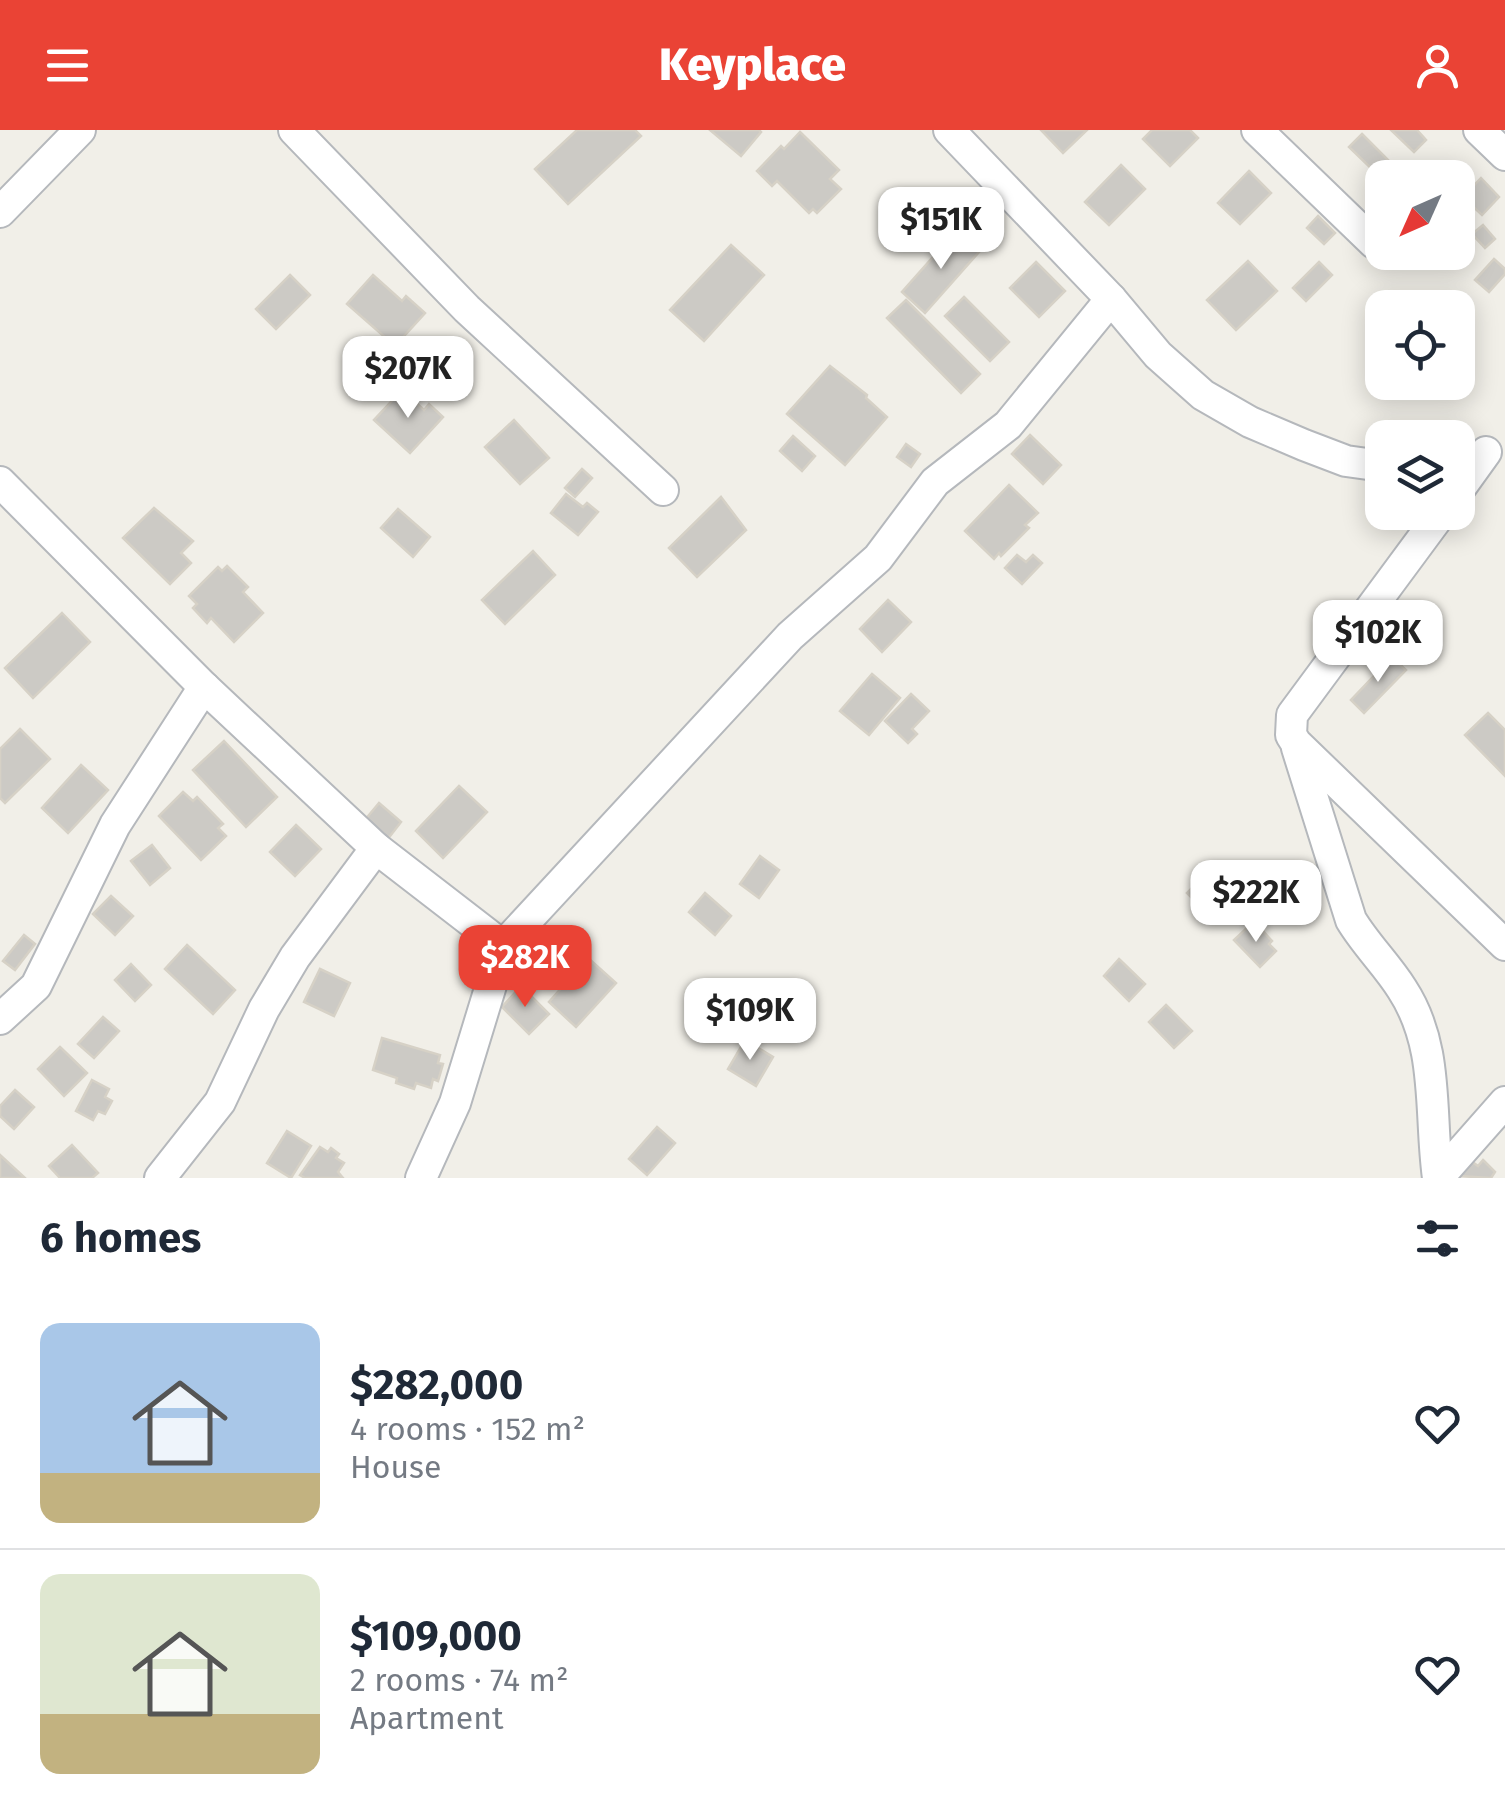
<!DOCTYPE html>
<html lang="en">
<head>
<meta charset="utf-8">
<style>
  body { margin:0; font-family:"Fira Sans",sans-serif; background:#f6f6f7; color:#1f2937; height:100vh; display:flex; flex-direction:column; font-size:38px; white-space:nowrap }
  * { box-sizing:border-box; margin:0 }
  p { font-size:32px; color:#747a83 }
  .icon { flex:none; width:55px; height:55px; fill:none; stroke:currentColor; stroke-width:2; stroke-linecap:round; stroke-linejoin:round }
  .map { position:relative; height:1048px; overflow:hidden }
  .sheet { display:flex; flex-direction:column; background:#fff; flex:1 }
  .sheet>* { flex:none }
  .needle { width:65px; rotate:225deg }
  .tools { position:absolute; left:1365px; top:30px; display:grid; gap:20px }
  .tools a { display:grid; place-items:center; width:110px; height:110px; border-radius:20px; background:#fff; box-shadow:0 5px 25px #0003; font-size:50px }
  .price { position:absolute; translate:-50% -85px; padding:0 22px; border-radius:20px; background:#fff; color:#222; font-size:32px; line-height:65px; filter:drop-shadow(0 2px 5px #0008) }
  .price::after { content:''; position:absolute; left:50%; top:60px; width:30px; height:22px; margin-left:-15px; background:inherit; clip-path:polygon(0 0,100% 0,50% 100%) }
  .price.on { background:#ea4335; color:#fff }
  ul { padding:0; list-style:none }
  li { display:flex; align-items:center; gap:30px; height:250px; padding:0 40px }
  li+li { border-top:2px solid #e0e1e3 }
  li span { display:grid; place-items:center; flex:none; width:280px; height:200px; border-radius:20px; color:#555 }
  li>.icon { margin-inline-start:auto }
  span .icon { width:120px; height:120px; fill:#fffc; stroke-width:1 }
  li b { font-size:42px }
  h2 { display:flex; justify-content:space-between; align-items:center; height:120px; padding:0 40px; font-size:42px }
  header { display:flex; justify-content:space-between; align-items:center; height:130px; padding:0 40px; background:#ea4335; color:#fff; font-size:45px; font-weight:800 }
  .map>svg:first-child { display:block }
  .building { fill:#cccac5; stroke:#d6d1c6; stroke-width:2.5 }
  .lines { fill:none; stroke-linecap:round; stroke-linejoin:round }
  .minor-casing { stroke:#b5b8bc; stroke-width:34 }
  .minor { stroke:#fff; stroke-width:30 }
</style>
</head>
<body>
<header><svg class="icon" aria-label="menu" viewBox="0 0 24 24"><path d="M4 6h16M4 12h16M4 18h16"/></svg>Keyplace<svg class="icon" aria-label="person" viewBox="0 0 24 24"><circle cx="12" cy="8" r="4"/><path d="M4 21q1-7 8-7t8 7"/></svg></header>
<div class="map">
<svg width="1505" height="1048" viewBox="0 0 1505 1048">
  <rect width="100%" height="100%" fill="#f1efe8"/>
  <g class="building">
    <path d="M 577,0 L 635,0 L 641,6 L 568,74 L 535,39 Z"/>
    <path d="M 710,0 L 759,0 L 761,2 L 741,26 Z"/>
    <path d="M 1041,0 L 1087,0 L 1063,23 Z"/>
    <path d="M 1152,0 L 1190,0 L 1198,8 L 1170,36 L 1143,9 Z"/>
    <path d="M 1391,0 L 1417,0 L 1426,10 L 1414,22 Z"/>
    <path d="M 800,2 L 839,40 L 830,49 L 841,59 L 817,83 L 813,79 L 809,83 L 777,51 L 772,56 L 757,41 L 781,16 L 784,19 Z"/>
    <path d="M 1362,4 L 1389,31 L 1376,43 L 1349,17 Z"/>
    <path d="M 1121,35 L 1145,59 L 1109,95 L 1085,72 Z"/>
    <path d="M 1249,41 L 1271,63 L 1240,94 L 1218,73 Z"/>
    <path d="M 1481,48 L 1499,67 L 1482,85 L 1463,67 Z"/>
    <path d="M 1318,86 L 1335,103 L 1324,114 L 1307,98 Z"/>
    <path d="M 1483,95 L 1495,109 L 1485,118 L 1472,104 Z"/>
    <path d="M 956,101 L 979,122 L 925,183 L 902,162 Z"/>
    <path d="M 731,115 L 764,145 L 704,211 L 670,180 Z"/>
    <path d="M 1494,129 L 1505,139 L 1505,144 L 1489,162 L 1475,150 Z"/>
    <path d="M 1248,131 L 1277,161 L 1236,200 L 1207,170 Z"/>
    <path d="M 1036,132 L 1065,161 L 1039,187 L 1010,158 Z"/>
    <path d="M 1319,132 L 1332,145 L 1306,171 L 1293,158 Z"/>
    <path d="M 290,145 L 310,165 L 276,199 L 256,179 Z"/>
    <path d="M 373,145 L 402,171 L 406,166 L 425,183 L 395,216 L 347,174 Z"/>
    <path d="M 964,167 L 1009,212 L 990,231 L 945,186 Z"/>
    <path d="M 906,170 L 980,244 L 961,263 L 887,188 Z"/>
    <path d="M 830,236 L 867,265 L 866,268 L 887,287 L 845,335 L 787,284 Z"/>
    <path d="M 402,260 L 424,280 L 429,274 L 443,287 L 410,323 L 374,290 Z"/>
    <path d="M 514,290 L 549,328 L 520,354 L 485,317 Z"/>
    <path d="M 1030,305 L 1061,335 L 1043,354 L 1012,324 Z"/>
    <path d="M 793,306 L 815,326 L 802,341 L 780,321 Z"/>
    <path d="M 906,314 L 920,324 L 911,337 L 897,327 Z"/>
    <path d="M 582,339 L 592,348 L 575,367 L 565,358 Z"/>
    <path d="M 1009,355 L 1038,383 L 1025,395 L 1029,398 L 1001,426 L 999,423 L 994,429 L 965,401 Z"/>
    <path d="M 566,364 L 583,377 L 587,373 L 598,382 L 578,405 L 551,383 Z"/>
    <path d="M 721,367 L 746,400 L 697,447 L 669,418 Z"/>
    <path d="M 154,378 L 193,411 L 181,423 L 191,433 L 170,454 L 123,408 Z"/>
    <path d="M 398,379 L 430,407 L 413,427 L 381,398 Z"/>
    <path d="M 533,421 L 555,445 L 505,494 L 482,470 Z"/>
    <path d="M 1017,425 L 1026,432 L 1033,425 L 1042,433 L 1022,454 L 1005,438 Z"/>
    <path d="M 227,436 L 248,457 L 243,462 L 263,483 L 234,512 L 211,488 L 207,493 L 193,478 L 197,474 L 189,466 L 218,437 L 222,441 Z"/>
    <path d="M 888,470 L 911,492 L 882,522 L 860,499 Z"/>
    <path d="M 62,483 L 90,512 L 33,568 L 5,538 Z"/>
    <path d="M 1392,527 L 1406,540 L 1364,583 L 1351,570 Z"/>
    <path d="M 872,544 L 900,568 L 869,605 L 840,581 Z"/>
    <path d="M 911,564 L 929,581 L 912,599 L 917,604 L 908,613 L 885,591 Z"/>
    <path d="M 1488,583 L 1505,600 L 1505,646 L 1465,605 Z"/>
    <path d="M 20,599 L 50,629 L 5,673 L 0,668 L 0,619 Z"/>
    <path d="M 224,611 L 277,667 L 246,697 L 193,640 Z"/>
    <path d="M 81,635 L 108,660 L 68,703 L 42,678 Z"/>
    <path d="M 459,656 L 487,682 L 443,728 L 416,701 Z"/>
    <path d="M 183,662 L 193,671 L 197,667 L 223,694 L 218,698 L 226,706 L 201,730 L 159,686 Z"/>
    <path d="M 379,673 L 401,692 L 387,710 L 364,691 Z"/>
    <path d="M 296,695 L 321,719 L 295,746 L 270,722 Z"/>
    <path d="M 152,715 L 170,738 L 150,755 L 131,731 Z"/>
    <path d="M 760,726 L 779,740 L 759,768 L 740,754 Z"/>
    <path d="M 1203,747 L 1212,756 L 1216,753 L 1225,763 L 1221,766 L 1229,774 L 1213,789 L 1187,763 Z"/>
    <path d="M 705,763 L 731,786 L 715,805 L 689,782 Z"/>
    <path d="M 111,766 L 133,786 L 115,805 L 93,784 Z"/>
    <path d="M 1250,795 L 1260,805 L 1263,801 L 1272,811 L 1269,814 L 1276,821 L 1260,837 L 1234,810 Z"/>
    <path d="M 24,805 L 35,814 L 15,840 L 3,831 Z"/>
    <path d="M 187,815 L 235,860 L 213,884 L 165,839 Z"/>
    <path d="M 588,828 L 616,853 L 576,897 L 549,872 Z"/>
    <path d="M 1119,829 L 1145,854 L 1129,871 L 1104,846 Z"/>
    <path d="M 131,834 L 151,855 L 135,871 L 115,850 Z"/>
    <path d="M 320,839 L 350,853 L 334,886 L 304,872 Z"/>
    <path d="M 521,856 L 549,884 L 529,904 L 502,877 Z"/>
    <path d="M 1166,875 L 1192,901 L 1174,918 L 1149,892 Z"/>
    <path d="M 103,887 L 119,901 L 94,928 L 78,914 Z"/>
    <path d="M 382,908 L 440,925 L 438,933 L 443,934 L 438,951 L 433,949 L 431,958 L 416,953 L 414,959 L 396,953 L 397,948 L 373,940 Z"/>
    <path d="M 745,910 L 773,927 L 756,956 L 728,939 Z"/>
    <path d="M 60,917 L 87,943 L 64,966 L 38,939 Z"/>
    <path d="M 92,950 L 109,959 L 105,967 L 112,971 L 105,984 L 98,981 L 93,990 L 76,981 Z"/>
    <path d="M 15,960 L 34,977 L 14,999 L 0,986 L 0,976 Z"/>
    <path d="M 657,997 L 675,1013 L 647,1045 L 629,1029 Z"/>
    <path d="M 287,1001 L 311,1016 L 291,1048 L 267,1033 Z"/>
    <path d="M 72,1015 L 98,1043 L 92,1048 L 60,1048 L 49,1036 Z"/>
    <path d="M 320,1017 L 328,1022 L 331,1018 L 339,1024 L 336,1028 L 344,1033 L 338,1042 L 343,1048 L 305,1048 L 300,1045 Z"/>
    <path d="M 0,1025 L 25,1048 L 0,1048 Z"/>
    <path d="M 1483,1030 L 1495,1042 L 1491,1048 L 1458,1046 L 1471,1031 L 1478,1036 Z"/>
  </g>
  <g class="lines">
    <defs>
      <g id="minor">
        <path d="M 294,0 L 467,179 L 663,360"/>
        <path d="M 949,0 L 1111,169 L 1158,225 L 1203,265 L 1250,292 L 1304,315 L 1346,331 L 1382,336"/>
        <path d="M 1257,0 L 1374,113"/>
        <path d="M 1479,0 L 1505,25"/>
        <path d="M 0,82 L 80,0"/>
        <path d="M 0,352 L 204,557 L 376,718 L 503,816"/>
        <path d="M 1458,361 L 1486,322"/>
        <path d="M 1442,382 L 1292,585 L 1291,605 L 1296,613 L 1505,815"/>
        <path d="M 1297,618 L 1351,790 C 1366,815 1387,835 1402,859 C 1440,917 1429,983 1438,1048"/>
        <path d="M 0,889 L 36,856 L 115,695 L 204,557"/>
        <path d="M 160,1048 L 220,972 L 264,879 L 295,827 L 376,718"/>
        <path d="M 421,1048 L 455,973 L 503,816 L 790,506 L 878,428 L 935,352 L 1008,295 L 1111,169"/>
        <path d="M 1438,1048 L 1505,972"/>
      </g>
    </defs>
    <use href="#minor" class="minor-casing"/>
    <use href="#minor" class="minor"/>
  </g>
</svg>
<div class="tools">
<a><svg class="needle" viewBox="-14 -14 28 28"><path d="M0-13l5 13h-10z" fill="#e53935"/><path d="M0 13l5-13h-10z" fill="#747a83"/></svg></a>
<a><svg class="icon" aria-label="locate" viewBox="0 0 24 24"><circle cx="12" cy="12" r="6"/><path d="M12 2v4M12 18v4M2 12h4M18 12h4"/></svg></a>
<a><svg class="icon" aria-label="layers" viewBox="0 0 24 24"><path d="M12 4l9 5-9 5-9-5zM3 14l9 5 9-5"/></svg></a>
</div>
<b class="price" style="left:941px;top:142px">$151K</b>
<b class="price" style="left:408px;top:291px">$207K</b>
<b class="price" style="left:1378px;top:555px">$102K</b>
<b class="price" style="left:1256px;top:815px">$222K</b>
<b class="price on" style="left:525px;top:880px">$282K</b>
<b class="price" style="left:750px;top:933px">$109K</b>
</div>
<section class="sheet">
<h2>6 homes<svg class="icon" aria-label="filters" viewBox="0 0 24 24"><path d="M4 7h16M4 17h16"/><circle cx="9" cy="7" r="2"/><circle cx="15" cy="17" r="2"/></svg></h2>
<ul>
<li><span style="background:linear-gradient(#a9c7e8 75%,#c2b280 0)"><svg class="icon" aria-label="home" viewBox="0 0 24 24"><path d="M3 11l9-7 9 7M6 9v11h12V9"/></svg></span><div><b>$282,000</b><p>4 rooms · 152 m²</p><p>House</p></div><svg class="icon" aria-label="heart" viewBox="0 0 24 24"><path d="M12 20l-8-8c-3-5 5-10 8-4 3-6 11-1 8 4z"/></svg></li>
<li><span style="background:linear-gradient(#dfe7d0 70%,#c2b280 0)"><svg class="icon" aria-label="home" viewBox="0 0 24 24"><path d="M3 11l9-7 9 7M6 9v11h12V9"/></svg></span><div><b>$109,000</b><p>2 rooms · 74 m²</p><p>Apartment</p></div><svg class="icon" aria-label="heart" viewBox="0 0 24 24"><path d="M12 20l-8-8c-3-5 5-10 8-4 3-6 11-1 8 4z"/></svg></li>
</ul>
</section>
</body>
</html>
